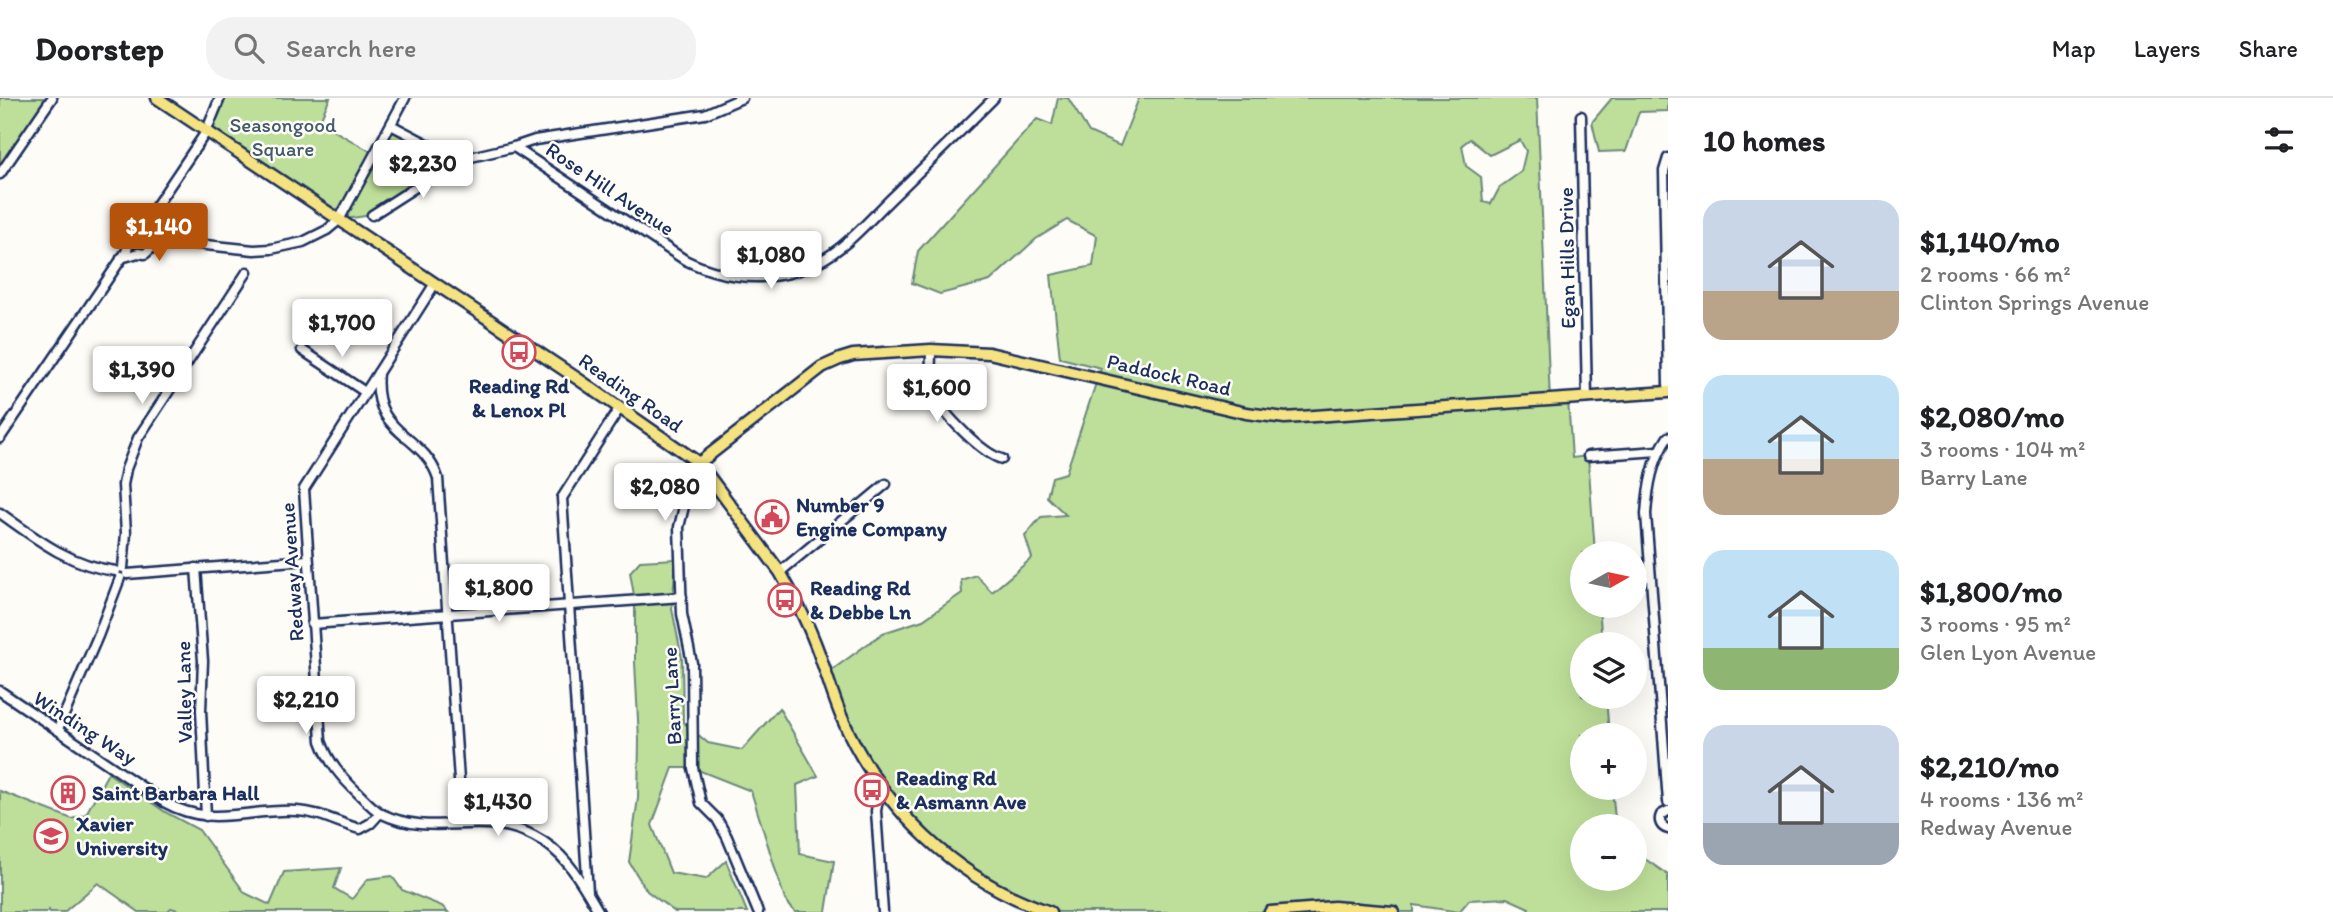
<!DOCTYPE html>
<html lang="en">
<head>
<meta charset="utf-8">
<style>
  body { margin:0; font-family:Itim,sans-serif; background:#f2f2f2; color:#202124; height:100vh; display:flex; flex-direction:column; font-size:26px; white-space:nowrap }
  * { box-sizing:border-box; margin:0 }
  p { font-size:23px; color:#757577 }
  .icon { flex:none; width:38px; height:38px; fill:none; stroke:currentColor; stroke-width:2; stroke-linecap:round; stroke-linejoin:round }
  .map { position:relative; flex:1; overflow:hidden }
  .drawer { display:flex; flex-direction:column; background:#fff; width:665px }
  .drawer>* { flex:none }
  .needle { width:46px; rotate:81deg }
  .buttons { position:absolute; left:1570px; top:443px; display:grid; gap:14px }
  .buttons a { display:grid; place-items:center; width:77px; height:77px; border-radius:50%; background:#fff; box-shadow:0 7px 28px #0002; font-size:35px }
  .price { position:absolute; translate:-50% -60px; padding:0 16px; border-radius:7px; background:#fff; color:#222; font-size:23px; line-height:46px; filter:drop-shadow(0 2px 4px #0008) }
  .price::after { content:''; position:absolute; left:50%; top:42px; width:21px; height:16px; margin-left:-10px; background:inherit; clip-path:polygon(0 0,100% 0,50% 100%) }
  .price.selected { background:#b45309; color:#fff }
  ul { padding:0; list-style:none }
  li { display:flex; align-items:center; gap:21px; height:175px; padding:0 35px }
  li span { display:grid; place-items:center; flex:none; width:196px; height:140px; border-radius:21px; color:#555 }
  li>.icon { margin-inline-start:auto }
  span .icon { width:84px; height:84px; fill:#fffc; stroke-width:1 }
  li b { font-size:30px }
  h2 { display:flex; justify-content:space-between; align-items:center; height:84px; padding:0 35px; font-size:30px }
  header { display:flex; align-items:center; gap:42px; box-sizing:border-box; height:98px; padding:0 35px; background:#fff; border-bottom:2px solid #e0e0e0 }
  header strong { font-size:33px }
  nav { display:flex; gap:38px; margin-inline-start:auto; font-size:24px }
  .search { width:490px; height:63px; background:#f2f2f2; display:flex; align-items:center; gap:18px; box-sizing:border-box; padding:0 24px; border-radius:28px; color:#757577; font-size:26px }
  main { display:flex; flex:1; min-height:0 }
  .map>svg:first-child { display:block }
  .green { fill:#bedf99; stroke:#6c877c; stroke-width:2; fill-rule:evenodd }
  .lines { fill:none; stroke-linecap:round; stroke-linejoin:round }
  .minor-casing { stroke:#1b2f5e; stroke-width:13 }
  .major-casing { stroke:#1b2f5e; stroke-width:15 }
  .minor { stroke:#fdfcf7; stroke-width:8 }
  .major { stroke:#f5e382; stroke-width:10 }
  .labels { text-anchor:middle; stroke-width:5; stroke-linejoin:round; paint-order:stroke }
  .park-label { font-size:21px; fill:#445b6d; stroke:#fdfcf7 }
  .street-label { font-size:21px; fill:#1b2f5e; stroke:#fdfcf7 }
  .poi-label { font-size:21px; font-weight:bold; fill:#1b2f5e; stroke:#fdfcf7; text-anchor:start }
</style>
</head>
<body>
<header>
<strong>Doorstep</strong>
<div class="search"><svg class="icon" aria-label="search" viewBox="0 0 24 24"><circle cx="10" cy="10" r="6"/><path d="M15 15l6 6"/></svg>Search here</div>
<nav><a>Map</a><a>Layers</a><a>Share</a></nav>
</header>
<main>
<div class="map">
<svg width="1668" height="814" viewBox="0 0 1668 814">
  <rect width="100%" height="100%" fill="#fdfcf7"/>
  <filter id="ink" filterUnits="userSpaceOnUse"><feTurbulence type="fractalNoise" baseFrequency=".0143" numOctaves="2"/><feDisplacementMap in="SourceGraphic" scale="14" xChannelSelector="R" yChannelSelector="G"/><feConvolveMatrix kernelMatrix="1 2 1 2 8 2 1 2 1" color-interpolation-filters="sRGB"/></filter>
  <g filter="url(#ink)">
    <g class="green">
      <path d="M 0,0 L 52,0 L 9,63 L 0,66 Z"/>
      <path d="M 220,0 L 330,0 L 319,24 L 375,56 L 391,27 L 458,62 L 372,117 L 339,122 L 206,34 Z"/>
      <path d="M 1058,0 L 1068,0 L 1089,34 L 1120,48 L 1139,0 L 1537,0 L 1550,303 L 1568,302 L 1572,360 L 1588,358 L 1595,455 L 1582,455 L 1582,508 L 1599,508 L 1602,546 L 1582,546 L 1582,598 L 1606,599 L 1609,637 L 1582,637 L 1582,690 L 1612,690 L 1615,721 L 1619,728 L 1582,728 L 1582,780 L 1634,780 L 1635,754 L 1668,777 L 1668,814 L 1527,814 L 1529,810 L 1507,800 L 1469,802 L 1459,814 L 1414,807 L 1414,814 L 1052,814 L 1023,804 L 940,752 L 871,673 L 825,577 L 883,535 L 923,522 L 962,495 L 961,482 L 976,477 L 992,494 L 1032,460 L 1025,438 L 1041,419 L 1066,417 L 1047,399 L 1052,379 L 1066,375 L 1101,270 L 1060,260 L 1051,177 L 1093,168 L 1097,138 L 1067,122 L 1036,141 L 990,183 L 940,196 L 912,185 L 918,153 L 1037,21 L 1052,27 ZM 1470,41 L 1490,57 L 1520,42 L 1526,53 L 1521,74 L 1500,89 L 1491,106 L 1483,104 L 1481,79 L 1466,68 L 1462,47 Z"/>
      <path d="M 1612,0 L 1668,0 L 1668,13 L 1639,14 L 1626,53 L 1599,54 L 1592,24 Z"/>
      <path d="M 676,461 L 672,511 L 682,560 L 683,624 L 708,645 L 742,652 L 779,610 L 818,678 L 797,687 L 800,756 L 834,763 L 826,814 L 795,814 L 785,802 L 751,693 L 693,670 L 673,670 L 652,727 L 671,775 L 706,781 L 726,763 L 747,814 L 675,814 L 647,793 L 629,764 L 638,700 L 639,642 L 635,564 L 635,503 L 630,474 L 640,463 Z"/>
      <path d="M 108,675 L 165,714 L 199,732 L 245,795 L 270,807 L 284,774 L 341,770 L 334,790 L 352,801 L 368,781 L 392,778 L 402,792 L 442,808 L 448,814 L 184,814 L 171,810 L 167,814 L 139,814 L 98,785 L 64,814 L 50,814 L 49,812 L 47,814 L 0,814 L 0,693 L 72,721 L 86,716 Z"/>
    </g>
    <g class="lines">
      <defs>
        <g id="minor">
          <path d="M 1581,18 L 1587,300"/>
          <path d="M 391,27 L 458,62 L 514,49 L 535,42 L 705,16 L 742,0"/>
          <path d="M 514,49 L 685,162 C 736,187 796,186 841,149 C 860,134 877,114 895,97 C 928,65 961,33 994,0"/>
          <path d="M 1668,60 L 1664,73 L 1668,287"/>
          <path d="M 0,76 L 52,0"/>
          <path d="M 372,117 L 458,62"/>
          <path d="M 154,138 L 167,143 L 254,152 L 271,151 L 303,144 L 327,132 L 339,122 L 405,0"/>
          <path d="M 121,160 L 138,155 L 145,156 L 154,148 C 157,138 151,130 140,131"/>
          <path d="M 434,187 L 304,391 L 321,643 C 329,665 341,679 358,695 C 365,702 373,711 382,716 C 434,741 483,711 534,738 C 567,755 581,784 599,814"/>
          <path d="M 302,252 L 365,294"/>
          <path d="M 931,252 C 931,266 929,283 934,296 C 942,316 983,356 1002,361"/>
          <path d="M 378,275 C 372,339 423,334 438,380 L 462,725"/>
          <path d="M 1668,339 C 1652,363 1648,388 1646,416 L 1668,704"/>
          <path d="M 0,340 L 126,154 L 133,135 L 140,131 L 152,114 L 206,34 L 220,0"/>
          <path d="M 1588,358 L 1658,353"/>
          <path d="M 704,372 L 697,378 L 688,392 L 679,429 L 682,516 L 692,565 L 693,670 L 701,705 L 717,721 L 727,739 L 758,814"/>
          <path d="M 0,415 C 36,441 71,468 116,473"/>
          <path d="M 123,470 L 126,435 L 123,387 L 126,371 L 138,340 L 247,174"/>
          <path d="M 196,470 L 203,563 L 201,612 L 206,718"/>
          <path d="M 780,474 L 886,386"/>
          <path d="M 127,476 L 308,462"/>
          <path d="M 312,526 L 682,499"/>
          <path d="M 0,593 L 164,704 C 212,731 247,710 297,713 C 320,714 338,725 360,731 L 371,725 L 380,715"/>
          <path d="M 58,631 L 98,538 L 120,480"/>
          <path d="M 1668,713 L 1661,717 C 1658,723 1661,729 1668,731"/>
          <path d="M 588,794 L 562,400 L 619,311"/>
          <path d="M 883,814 L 876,713 L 878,701 L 883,692"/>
        </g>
        <g id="major">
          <path d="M 157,0 L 578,281 L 699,365 L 780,474 C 792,495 804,517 813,540 C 824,566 831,594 842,620 C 881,710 957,783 1050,814"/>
          <path d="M 699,365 L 822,269 L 840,261 L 853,257 L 931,252 L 989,255 L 1246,315 L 1285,320 L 1668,294"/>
          <path d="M 1270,814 L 1334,809 L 1393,814"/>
        </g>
      </defs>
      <use href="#minor" class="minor-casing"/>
      <use href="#major" class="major-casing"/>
      <use href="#minor" class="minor"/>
      <use href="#major" class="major"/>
    </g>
  </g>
  <defs>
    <symbol id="bus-ring" viewBox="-11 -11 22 22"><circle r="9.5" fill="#fdfcf7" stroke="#d1495b" stroke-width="1.5"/><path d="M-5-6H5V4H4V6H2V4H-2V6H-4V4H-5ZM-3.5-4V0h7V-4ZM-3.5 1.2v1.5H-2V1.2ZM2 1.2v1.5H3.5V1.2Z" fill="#d1495b"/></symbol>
    <symbol id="civic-ring" viewBox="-11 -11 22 22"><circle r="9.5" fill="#fdfcf7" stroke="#d1495b" stroke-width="1.5"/><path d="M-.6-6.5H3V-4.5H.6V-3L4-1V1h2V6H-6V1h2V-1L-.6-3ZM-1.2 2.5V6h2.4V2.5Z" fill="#d1495b"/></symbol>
    <symbol id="building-ring" viewBox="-11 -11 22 22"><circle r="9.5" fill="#fdfcf7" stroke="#d1495b" stroke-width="1.5"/><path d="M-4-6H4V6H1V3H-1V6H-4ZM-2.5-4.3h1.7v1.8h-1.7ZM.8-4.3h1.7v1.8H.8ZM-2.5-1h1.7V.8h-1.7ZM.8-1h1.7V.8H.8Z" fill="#d1495b"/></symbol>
    <symbol id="university-ring" viewBox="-11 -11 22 22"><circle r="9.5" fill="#fdfcf7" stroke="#d1495b" stroke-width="1.5"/><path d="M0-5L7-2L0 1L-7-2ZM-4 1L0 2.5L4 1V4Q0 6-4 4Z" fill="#d1495b"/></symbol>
  </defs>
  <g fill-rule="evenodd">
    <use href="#bus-ring" x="500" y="235" width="38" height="38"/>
    <use href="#civic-ring" x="753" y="400" width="38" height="38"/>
    <use href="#bus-ring" x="766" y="483" width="38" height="38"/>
    <use href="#bus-ring" x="853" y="673" width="38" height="38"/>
    <use href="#building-ring" x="49" y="676" width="38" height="38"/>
    <use href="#university-ring" x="32" y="719" width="38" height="38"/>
  </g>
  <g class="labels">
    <g class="park-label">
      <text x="283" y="34">Seasongood<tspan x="283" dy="24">Square</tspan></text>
    </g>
    <g class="street-label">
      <text transform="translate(610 91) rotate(34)" y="7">Rose Hill Avenue</text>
      <text transform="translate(1567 160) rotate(-91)" y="7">Egan Hills Drive</text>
      <text transform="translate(1169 277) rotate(13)" y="7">Paddock Road</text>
      <text transform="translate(631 295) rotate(35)" y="7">Reading Road</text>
      <text transform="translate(292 474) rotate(-94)" y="7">Redway Avenue</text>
      <text transform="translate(184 594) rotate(-91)" y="7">Valley Lane</text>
      <text transform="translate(672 598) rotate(-93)" y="7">Barry Lane</text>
      <text transform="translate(85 630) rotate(33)" y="7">Winding Way</text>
    </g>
    <g class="poi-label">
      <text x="519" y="295" text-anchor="middle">Reading Rd<tspan x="519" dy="24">&amp; Lenox Pl</tspan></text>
      <text x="796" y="414">Number 9<tspan x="796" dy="24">Engine Company</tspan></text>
      <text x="810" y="497">Reading Rd<tspan x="810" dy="24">&amp; Debbe Ln</tspan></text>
      <text x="896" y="687">Reading Rd<tspan x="896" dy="24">&amp; Asmann Ave</tspan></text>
      <text x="92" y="702">Saint Barbara Hall</text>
      <text x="76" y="733">Xavier<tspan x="76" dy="24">University</tspan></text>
    </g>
  </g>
</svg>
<div class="buttons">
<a><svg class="needle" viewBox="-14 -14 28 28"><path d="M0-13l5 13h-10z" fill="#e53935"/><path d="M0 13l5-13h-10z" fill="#757577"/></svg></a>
<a><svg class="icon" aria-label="layers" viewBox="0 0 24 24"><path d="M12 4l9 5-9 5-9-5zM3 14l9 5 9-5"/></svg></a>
<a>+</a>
<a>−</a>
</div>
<b class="price" style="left:423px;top:102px">$2,230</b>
<b class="price selected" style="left:159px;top:165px">$1,140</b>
<b class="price" style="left:771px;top:193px">$1,080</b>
<b class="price" style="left:342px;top:261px">$1,700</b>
<b class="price" style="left:142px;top:308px">$1,390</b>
<b class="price" style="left:937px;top:326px">$1,600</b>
<b class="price" style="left:665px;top:425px">$2,080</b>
<b class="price" style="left:499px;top:526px">$1,800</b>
<b class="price" style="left:306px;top:638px">$2,210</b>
<b class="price" style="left:498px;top:740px">$1,430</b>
</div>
<section class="drawer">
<h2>10 homes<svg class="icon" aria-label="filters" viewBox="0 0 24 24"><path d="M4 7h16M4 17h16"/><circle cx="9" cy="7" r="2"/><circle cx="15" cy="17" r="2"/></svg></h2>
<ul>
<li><span style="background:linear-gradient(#c9d6e8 65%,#b9a48a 0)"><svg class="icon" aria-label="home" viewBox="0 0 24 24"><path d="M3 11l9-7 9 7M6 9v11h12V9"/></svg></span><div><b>$1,140/mo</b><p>2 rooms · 66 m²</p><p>Clinton Springs Avenue</p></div></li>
<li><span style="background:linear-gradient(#bfe0f5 60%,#b9a48a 0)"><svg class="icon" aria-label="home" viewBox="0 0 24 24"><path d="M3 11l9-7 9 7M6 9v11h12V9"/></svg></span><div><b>$2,080/mo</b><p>3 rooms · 104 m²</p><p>Barry Lane</p></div></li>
<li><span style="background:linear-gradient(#bfe0f5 70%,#8fb573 0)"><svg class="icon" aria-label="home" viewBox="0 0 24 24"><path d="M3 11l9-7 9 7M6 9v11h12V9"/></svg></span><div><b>$1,800/mo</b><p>3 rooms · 95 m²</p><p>Glen Lyon Avenue</p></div></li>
<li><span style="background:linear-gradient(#c9d6e8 70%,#9aa5b1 0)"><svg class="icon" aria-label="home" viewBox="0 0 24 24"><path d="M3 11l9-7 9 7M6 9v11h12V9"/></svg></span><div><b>$2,210/mo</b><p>4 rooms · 136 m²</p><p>Redway Avenue</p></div></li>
</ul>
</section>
</main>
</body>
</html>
